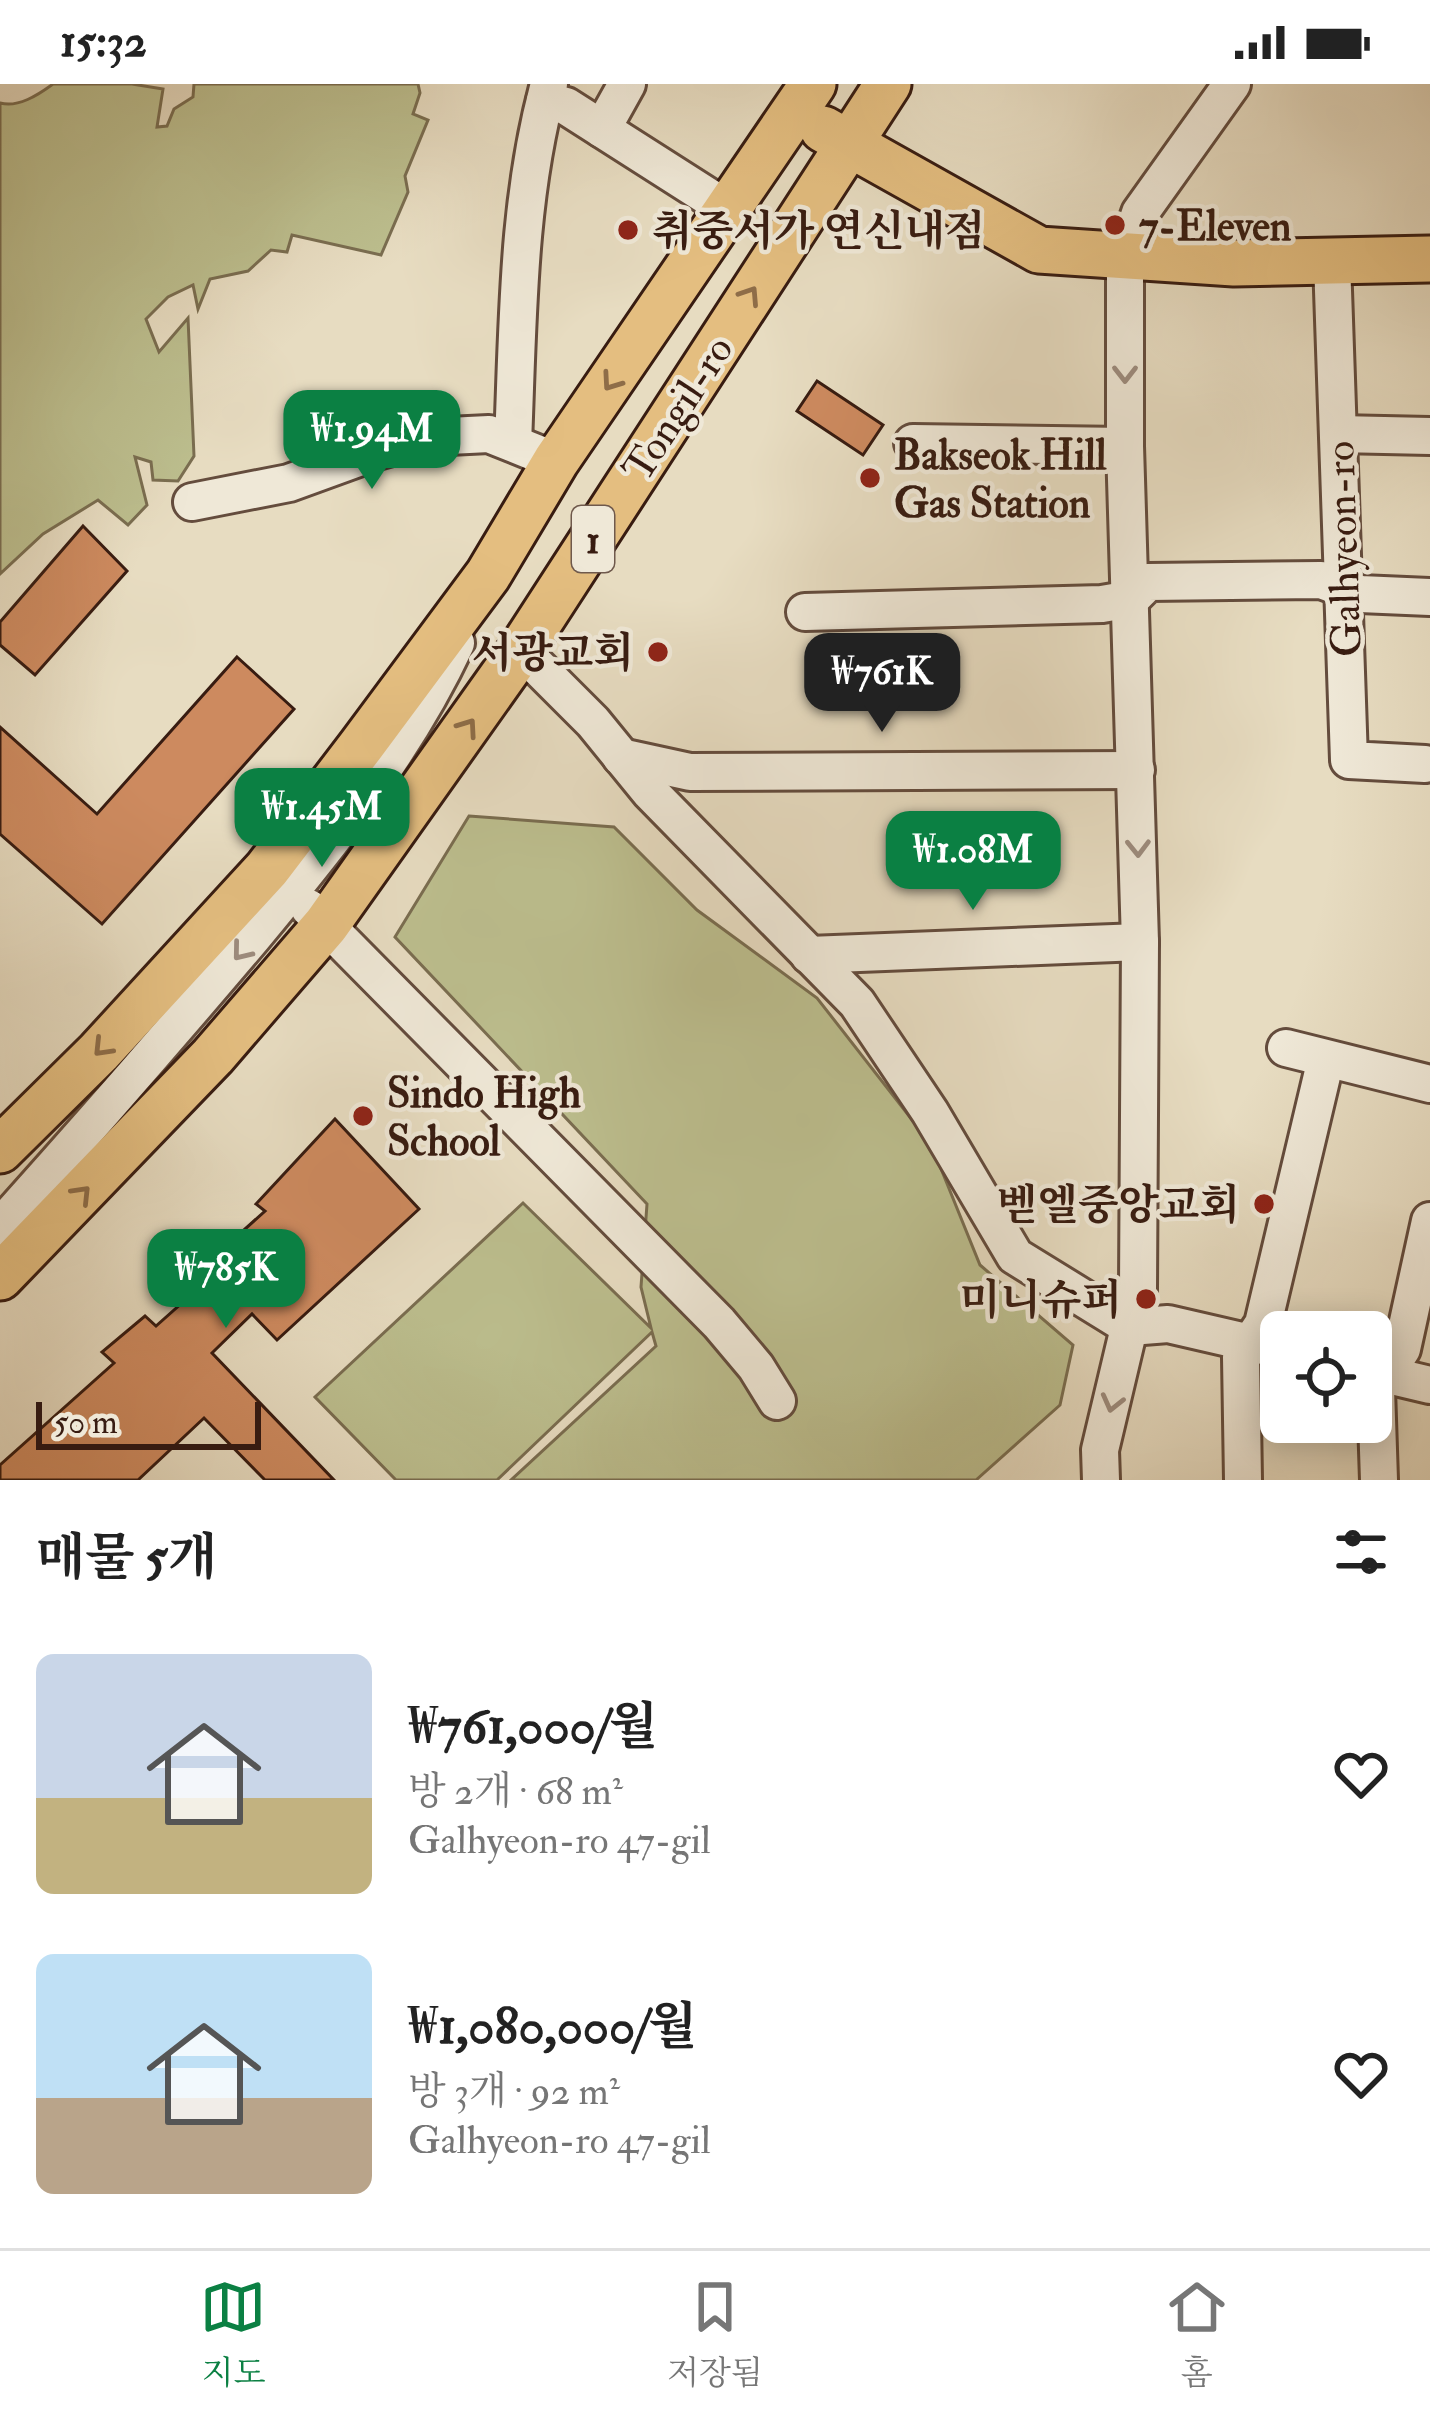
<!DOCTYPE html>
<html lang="ko">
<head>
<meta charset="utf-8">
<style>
  body { margin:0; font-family:"IM FELL Double Pica","Noto Serif KR",serif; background:#f2f2f2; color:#222; height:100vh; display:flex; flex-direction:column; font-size:45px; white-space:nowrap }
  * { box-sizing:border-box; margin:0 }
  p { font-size:39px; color:#767676 }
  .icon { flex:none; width:66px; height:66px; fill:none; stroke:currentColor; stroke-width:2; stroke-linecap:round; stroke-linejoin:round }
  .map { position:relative; height:1396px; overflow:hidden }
  .details { display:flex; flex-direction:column; background:#fff; flex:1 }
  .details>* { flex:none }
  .tools { position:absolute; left:1260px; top:1227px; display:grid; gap:24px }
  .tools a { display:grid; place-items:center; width:132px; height:132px; border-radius:18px; background:#fff; box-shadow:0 6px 30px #0003; font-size:60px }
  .scale { position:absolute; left:36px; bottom:30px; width:225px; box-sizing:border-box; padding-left:12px; border:6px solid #381c11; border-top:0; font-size:33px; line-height:42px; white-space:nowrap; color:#381c11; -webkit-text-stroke:9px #efe8d7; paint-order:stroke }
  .price { position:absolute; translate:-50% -102px; padding:0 27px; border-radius:24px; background:#0b8043; color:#fff; font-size:39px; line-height:78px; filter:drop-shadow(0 3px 6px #0008) }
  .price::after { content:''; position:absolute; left:50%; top:72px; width:36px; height:27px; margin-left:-18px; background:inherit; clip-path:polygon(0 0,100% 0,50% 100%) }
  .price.current { background:#222; color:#fff }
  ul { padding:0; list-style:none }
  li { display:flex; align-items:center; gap:36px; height:300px; padding:0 36px }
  li span { display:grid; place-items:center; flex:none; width:336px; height:240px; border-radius:18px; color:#555 }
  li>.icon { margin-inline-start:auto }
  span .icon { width:144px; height:144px; fill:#fffc; stroke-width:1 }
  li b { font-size:51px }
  h2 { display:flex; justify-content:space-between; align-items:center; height:144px; padding:0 36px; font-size:51px }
  .status { display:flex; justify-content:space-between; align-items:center; height:84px; padding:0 60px; background:#fff; direction:ltr }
  .status svg { height:33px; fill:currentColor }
  .dock { display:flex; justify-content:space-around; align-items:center; height:168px; border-top:3px solid #e0e0e0; background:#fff; font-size:33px; color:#767676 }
  .dock a { display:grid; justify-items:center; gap:6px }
  .dock .current { color:#0b8043 }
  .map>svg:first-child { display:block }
  .green { fill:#bcbe8e; stroke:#7a6d50; stroke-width:3 }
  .building { fill:#cd8a5f; stroke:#381c11; stroke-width:3 }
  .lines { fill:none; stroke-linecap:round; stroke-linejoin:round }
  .minor-casing { stroke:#644c3d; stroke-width:42 }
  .major-casing { stroke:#381c11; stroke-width:51 }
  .minor { stroke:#efe8d7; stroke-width:36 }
  .major { stroke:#e4be80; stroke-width:45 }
  .oneway { stroke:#8e6d48 }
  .oneway2 { stroke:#9d8c7e }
  .poi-dot { fill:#8f2418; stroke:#efe8d7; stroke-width:4.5 }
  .labels { text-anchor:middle; stroke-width:9; stroke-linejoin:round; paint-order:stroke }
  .shield { fill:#efe8d7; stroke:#6f594c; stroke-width:3 }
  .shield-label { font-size:39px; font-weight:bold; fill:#381c11 }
  .poi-label { font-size:42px; font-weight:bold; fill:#381c11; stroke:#efe8d7; text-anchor:start }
  .street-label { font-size:42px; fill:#381c11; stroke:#efe8d7 }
</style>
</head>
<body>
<div class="status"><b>15:32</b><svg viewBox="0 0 49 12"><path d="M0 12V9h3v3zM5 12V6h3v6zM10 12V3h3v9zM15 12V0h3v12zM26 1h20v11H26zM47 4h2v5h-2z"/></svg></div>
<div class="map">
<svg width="1430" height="1396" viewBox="0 0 1430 1396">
  <rect width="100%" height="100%" fill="#e7dcc1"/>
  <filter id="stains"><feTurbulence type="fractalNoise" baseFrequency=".00167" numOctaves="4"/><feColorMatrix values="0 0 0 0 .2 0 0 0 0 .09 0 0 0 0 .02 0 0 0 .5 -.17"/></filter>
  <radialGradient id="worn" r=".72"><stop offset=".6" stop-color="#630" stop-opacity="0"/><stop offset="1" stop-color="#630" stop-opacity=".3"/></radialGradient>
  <g class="green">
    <path d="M 53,0 L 132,0 L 163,5 L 157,43 L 167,42 L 174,25 L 193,13 L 194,0 L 418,0 L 420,9 L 413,30 L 428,36 L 405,92 L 408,108 L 381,171 L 292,151 L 287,168 L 271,166 L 248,187 L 210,195 L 198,225 L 193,201 L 168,213 L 146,235 L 159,268 L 188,234 L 194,372 L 178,397 L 153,396 L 151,378 L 135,373 L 147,421 L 128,441 L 98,416 L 43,450 L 0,490 L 0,19 C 18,24 38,11 53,0 Z"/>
    <path d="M 469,732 L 614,743 L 697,826 L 817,914 L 931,1060 L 980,1181 L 1073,1261 L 1060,1321 L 976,1396 L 511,1396 L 656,1262 L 652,1248 L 497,1396 L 396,1396 L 315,1313 L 523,1119 L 651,1244 L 641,1203 L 647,1120 L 395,853 Z"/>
  </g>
  <g class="building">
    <path d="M 817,297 L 883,341 L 863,371 L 797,327 Z"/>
    <path d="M 83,442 L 127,487 L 35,591 L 0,561 L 0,538 Z"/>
    <path d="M 237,573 L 294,625 L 102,840 L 0,750 L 0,643 L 97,730 Z"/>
    <path d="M 335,1035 L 419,1125 L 277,1256 L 252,1230 L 212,1269 L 334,1396 L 265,1396 L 204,1334 L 138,1396 L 0,1396 L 0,1381 L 114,1279 L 102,1268 L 145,1232 L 156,1242 L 211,1193 L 203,1183 L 265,1127 L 256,1120 Z"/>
  </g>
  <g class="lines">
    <defs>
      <g id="minor">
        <path d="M 545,17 L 566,22 L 729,126"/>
        <path d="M 602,45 L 627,0"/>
        <path d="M 1332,177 L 1349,676 L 1425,680"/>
        <path d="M 1338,350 L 1430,352"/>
        <path d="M 513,359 C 518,239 517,117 549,0"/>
        <path d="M 913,359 L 1125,362"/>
        <path d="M 192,418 L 289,399 L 377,367 L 428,353 L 489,350 L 556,377"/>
        <path d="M 805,528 L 1102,520 L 1131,515 L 1148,498 L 1321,496 L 1360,510 L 1430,513"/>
        <path d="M 521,566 L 593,638 L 650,708 L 857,919 L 930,1028 L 1015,1172 L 1130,1243 L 1168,1240 L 1281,1266"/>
        <path d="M 621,673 L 690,688 L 1136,686"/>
        <path d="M 309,824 L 719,1239 L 756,1283 L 777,1317"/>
        <path d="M 809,871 L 1140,858"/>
        <path d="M 1286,964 L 1430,1000"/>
        <path d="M 0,1143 C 86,1047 170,951 253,853 C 329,762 405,668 456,559"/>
        <path d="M 1371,1287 L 1430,1301"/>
        <path d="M 1101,1396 L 1100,1366 L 1138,1206 L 1140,858 L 1125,362 L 1125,173 L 1140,129 L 1232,0"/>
        <path d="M 1243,1396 L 1241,1273 L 1263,1240 L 1326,975"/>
        <path d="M 1379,1396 L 1376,1305 L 1402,1265 L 1430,1137"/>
      </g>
      <g id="major">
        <path d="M 823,45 L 1039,166 L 1234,179 L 1430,175"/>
        <path d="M 0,1066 L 99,968 L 267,785 L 361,662 L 488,491 L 556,377 L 813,0"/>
        <path d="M 0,1193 L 213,972 L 326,841 L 521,566 L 888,0"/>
      </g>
    </defs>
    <use href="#minor" class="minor-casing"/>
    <use href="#major" class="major-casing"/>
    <use href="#minor" class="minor"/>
    <use href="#major" class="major"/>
  </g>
  <defs><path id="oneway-chevron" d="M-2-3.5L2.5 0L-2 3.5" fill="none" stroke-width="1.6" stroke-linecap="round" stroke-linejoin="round" transform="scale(3)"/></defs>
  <g class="oneway">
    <use href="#oneway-chevron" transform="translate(750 211) rotate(-57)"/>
    <use href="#oneway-chevron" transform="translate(611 298) rotate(125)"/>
    <use href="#oneway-chevron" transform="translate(468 643) rotate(-55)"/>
    <use href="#oneway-chevron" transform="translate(102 964) rotate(134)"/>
    <use href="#oneway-chevron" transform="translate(82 1110) rotate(-46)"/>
  </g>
  <g class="oneway2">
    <use href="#oneway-chevron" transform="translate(1125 290) rotate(90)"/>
    <use href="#oneway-chevron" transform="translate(1138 764) rotate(89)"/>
    <use href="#oneway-chevron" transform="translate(241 868) rotate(129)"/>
    <use href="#oneway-chevron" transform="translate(1112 1319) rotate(104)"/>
  </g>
  <g class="poi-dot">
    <circle cx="1115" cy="141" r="12"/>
    <circle cx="628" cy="146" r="12"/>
    <circle cx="870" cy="394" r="12"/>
    <circle cx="658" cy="568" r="12"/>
    <circle cx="363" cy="1032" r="12"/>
    <circle cx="1264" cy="1120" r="12"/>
    <circle cx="1146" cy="1215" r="12"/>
  </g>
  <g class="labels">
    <rect class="shield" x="572" y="422" width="42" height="66" rx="9"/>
    <g class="shield-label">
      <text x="593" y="469">1</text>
    </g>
    <g class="poi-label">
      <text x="1139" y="156">7-Eleven</text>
      <text x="652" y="161">취중서가 연신내점</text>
      <text x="894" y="385">Bakseok Hill<tspan x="894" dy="48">Gas Station</tspan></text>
      <text x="634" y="583" text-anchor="end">서광교회</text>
      <text x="387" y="1023">Sindo High<tspan x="387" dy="48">School</tspan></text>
      <text x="1240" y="1135" text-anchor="end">벧엘중앙교회</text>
      <text x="1122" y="1230" text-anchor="end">미니슈퍼</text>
    </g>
    <g class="street-label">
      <text transform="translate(677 324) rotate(-57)" y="15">Tongil-ro</text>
      <text transform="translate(1342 465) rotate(-92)" y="15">Galhyeon-ro</text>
    </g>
  </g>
  <rect width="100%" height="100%" filter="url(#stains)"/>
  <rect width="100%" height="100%" fill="url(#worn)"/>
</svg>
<div class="tools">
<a><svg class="icon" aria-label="locate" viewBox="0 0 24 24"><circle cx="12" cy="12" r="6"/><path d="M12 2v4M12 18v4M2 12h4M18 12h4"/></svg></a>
</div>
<div class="scale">50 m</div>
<b class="price" style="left:372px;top:408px">₩1.94M</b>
<b class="price current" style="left:882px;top:651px">₩761K</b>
<b class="price" style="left:322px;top:786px">₩1.45M</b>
<b class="price" style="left:973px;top:829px">₩1.08M</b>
<b class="price" style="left:226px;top:1247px">₩785K</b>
</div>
<section class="details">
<h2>매물 5개<svg class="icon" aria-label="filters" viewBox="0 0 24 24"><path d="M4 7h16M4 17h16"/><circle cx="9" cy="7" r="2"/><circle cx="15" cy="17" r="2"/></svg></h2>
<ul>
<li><span style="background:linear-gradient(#c9d6e8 60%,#c2b280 0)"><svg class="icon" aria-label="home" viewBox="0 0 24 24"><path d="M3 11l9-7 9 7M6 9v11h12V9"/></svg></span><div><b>₩761,000/월</b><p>방 2개 · 68 m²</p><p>Galhyeon-ro 47-gil</p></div><svg class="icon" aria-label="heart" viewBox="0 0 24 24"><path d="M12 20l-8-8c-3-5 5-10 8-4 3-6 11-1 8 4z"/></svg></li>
<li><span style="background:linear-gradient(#bfe0f5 60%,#b9a48a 0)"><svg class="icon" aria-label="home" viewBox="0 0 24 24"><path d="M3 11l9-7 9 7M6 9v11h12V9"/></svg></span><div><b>₩1,080,000/월</b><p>방 3개 · 92 m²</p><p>Galhyeon-ro 47-gil</p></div><svg class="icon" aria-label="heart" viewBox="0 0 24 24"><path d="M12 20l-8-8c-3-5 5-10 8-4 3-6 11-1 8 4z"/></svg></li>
</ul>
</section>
<nav class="dock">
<a class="current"><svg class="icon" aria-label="map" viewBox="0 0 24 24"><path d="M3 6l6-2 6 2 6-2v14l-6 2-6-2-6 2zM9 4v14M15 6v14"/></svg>지도</a>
<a><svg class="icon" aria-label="saved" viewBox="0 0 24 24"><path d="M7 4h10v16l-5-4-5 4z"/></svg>저장됨</a>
<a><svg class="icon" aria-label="home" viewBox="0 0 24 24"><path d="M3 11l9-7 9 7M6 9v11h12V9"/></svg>홈</a>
</nav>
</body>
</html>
